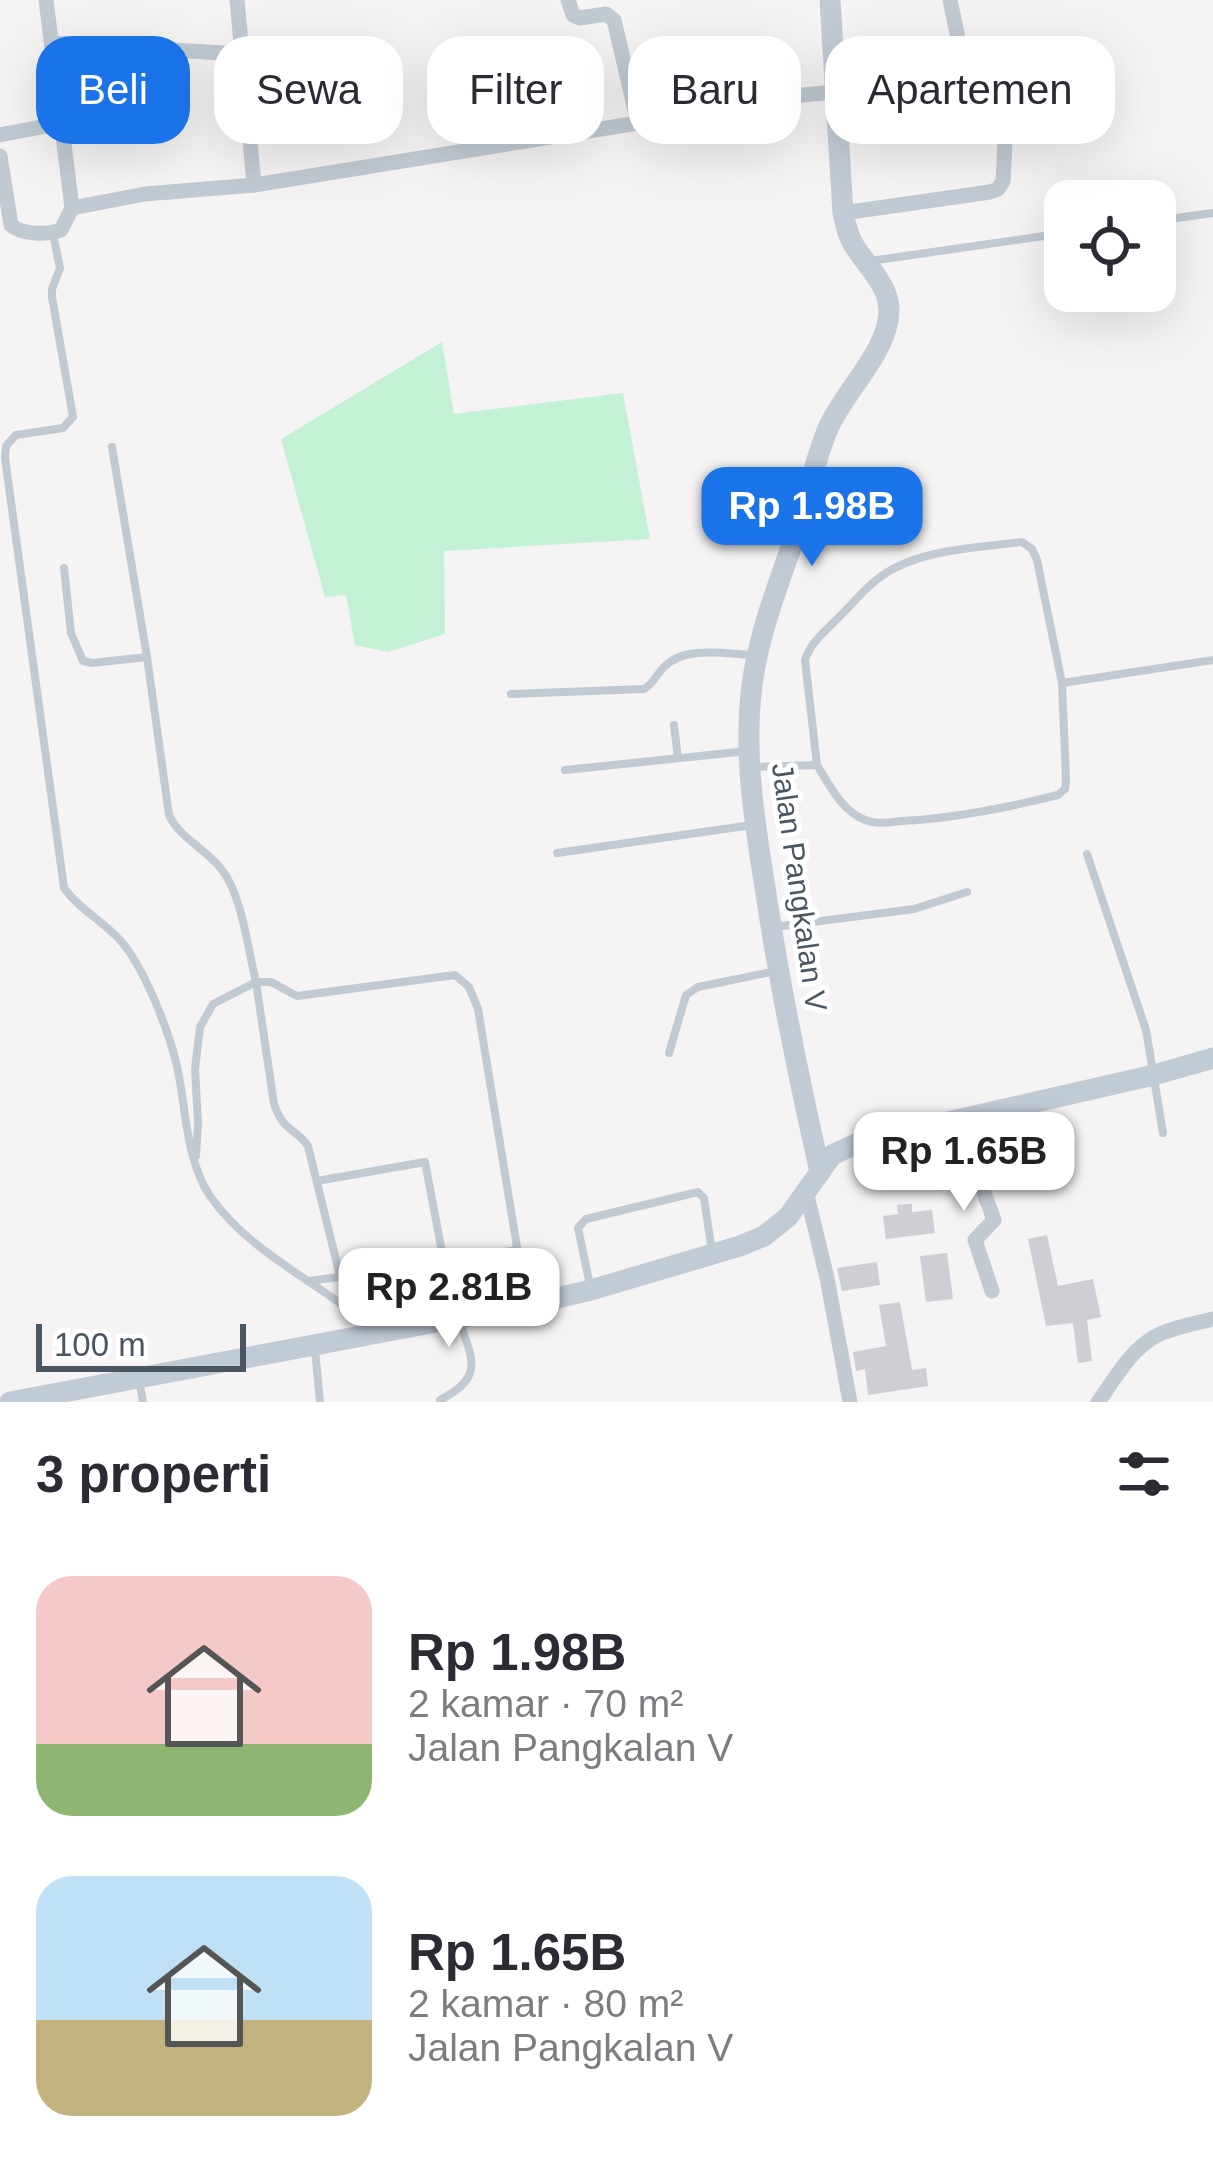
<!DOCTYPE html>
<html lang="id">
<head>
<meta charset="utf-8">
<style>
  body { margin:0; font-family:Arial,sans-serif; background:#f2f2f3; color:#2b2b33; height:100vh; display:flex; flex-direction:column; font-size:45px; white-space:nowrap }
  * { box-sizing:border-box; margin:0 }
  p { font-size:39px; color:#7c7c81 }
  .icon { flex:none; width:66px; height:66px; fill:none; stroke:currentColor; stroke-width:2; stroke-linecap:round; stroke-linejoin:round }
  .map { position:relative; height:1402px; overflow:hidden }
  .side { display:flex; flex-direction:column; background:#fff; flex:1 }
  .side>* { flex:none }
  .hud { position:absolute; left:36px; top:36px; width:1143px; height:108px; display:flex; gap:24px }
  .fabs { position:absolute; left:1044px; top:180px; display:grid; gap:24px }
  .fabs a { display:grid; place-items:center; width:132px; height:132px; border-radius:24px; background:#fff; box-shadow:0 12px 48px #0002; font-size:60px }
  .scale { position:absolute; left:36px; bottom:30px; width:210px; box-sizing:border-box; padding-left:12px; border:6px solid #4a5661; border-top:0; font-size:33px; line-height:42px; white-space:nowrap; color:#4a5661; -webkit-text-stroke:9px #fff; paint-order:stroke }
  .price { position:absolute; translate:-50% -102px; padding:0 27px; border-radius:24px; background:#fff; color:#222; font-size:39px; line-height:78px; filter:drop-shadow(0 3px 6px #0008) }
  .price::after { content:''; position:absolute; left:50%; top:72px; width:36px; height:27px; margin-left:-18px; background:inherit; clip-path:polygon(0 0,100% 0,50% 100%) }
  .price.selected { background:#1a73e8; color:#fff }
  ul { padding:0; list-style:none }
  li { display:flex; align-items:center; gap:36px; height:300px; padding:0 36px }
  li span { display:grid; place-items:center; flex:none; width:336px; height:240px; border-radius:36px; color:#555 }
  li>.icon { margin-inline-start:auto }
  span .icon { width:144px; height:144px; fill:#fffc; stroke-width:1 }
  li b { font-size:51px }
  h2 { display:flex; justify-content:space-between; align-items:center; height:144px; padding:0 36px; font-size:51px }
  .tag { padding:0 42px; border-radius:36px; background:#fff; box-shadow:0 12px 48px #0002; font-size:42px; line-height:108px }
  .tag.selected { background:#1a73e8; color:#fff }
  .map>svg:first-child { display:block }
  .green { fill:#c3f1d5 }
  .building { fill:#cdcfd5 }
  .lines { fill:none; stroke-linecap:round; stroke-linejoin:round }
  .lane { stroke:#c1cad2; stroke-width:8 }
  .street { stroke:#c1cad2; stroke-width:15 }
  .secondary { stroke:#c1cbd6; stroke-width:21 }
  .labels { text-anchor:middle; stroke-width:10; stroke-linejoin:round; paint-order:stroke }
  .street-label { font-size:30px; fill:#4a5661; stroke:#fff }
</style>
</head>
<body>
<div class="map">
<svg width="1213" height="1402" viewBox="0 0 1213 1402">
  <rect width="100%" height="100%" fill="#f5f3f3"/>
  <path class="green" d="M 442,342 L 454,414 L 623,393 L 650,539 L 444,551 L 445,634 L 388,652 L 355,645 L 346,595 L 325,597 L 281,439 Z"/>
  <g class="building">
    <path d="M 912,1204 L 912,1212 L 932,1210 L 935,1233 L 886,1239 L 883,1216 L 898,1214 L 897,1205 Z"/>
    <path d="M 1047,1235 L 1058,1286 L 1093,1279 L 1101,1317 L 1087,1320 L 1092,1361 L 1078,1363 L 1073,1323 L 1046,1326 L 1028,1239 Z"/>
    <path d="M 947,1253 L 953,1299 L 926,1302 L 920,1256 Z"/>
    <path d="M 877,1262 L 880,1285 L 842,1291 L 837,1268 Z"/>
    <path d="M 900,1302 L 912,1370 L 926,1368 L 928,1386 L 868,1395 L 865,1369 L 856,1371 L 853,1352 L 886,1346 L 879,1305 Z"/>
  </g>
  <g class="lines">
    <g class="lane">
      <path d="M 1155,221 L 1213,213"/>
      <path d="M 53,234 L 60,268 L 52,289 L 52,297 L 73,417 L 63,428 L 16,435 L 6,446 L 5,458 L 64,888 C 79,909 100,919 118,938 C 134,954 146,980 155,1001 C 163,1020 171,1042 176,1062 C 187,1107 184,1156 210,1196 C 251,1255 322,1283 374,1330"/>
      <path d="M 870,261 L 1065,233"/>
      <path d="M 112,447 L 147,657 L 169,815 C 180,839 207,849 222,870 C 242,895 248,950 256,982 L 213,1004 L 200,1027 L 195,1069 L 198,1123 L 196,1156"/>
      <path d="M 64,568 L 71,633 L 83,661 L 92,663 L 147,657"/>
      <path d="M 1062,683 L 1213,660"/>
      <path d="M 511,694 L 644,689 C 654,683 656,675 664,667 C 685,645 725,654 753,655"/>
      <path d="M 674,725 L 678,758"/>
      <path d="M 754,767 L 817,765 C 830,786 841,810 865,820 C 877,825 890,822 902,821 C 955,818 1006,808 1058,795 L 1065,789 L 1066,779 L 1062,683 L 1037,560 L 1032,549 L 1022,542 C 975,548 913,549 875,581 C 863,591 852,604 841,615 C 828,629 811,641 805,660 L 817,765"/>
      <path d="M 565,770 L 748,751"/>
      <path d="M 557,853 L 752,825"/>
      <path d="M 1087,854 L 1146,1030 L 1163,1133"/>
      <path d="M 774,927 L 914,909 L 967,892"/>
      <path d="M 669,1053 L 686,995 L 698,987 L 776,971"/>
      <path d="M 444,1263 L 516,1250"/>
      <path d="M 340,1276 L 308,1146 C 295,1127 284,1133 274,1104 L 256,982 L 271,982 L 297,996 L 455,975 L 469,987 L 478,1009 L 526,1302"/>
      <path d="M 308,1281 L 444,1263 L 425,1162 L 317,1181"/>
      <path d="M 590,1285 L 578,1228 L 586,1219 L 698,1192 L 704,1198 L 712,1252"/>
      <path d="M 315,1350 L 320,1402"/>
      <path d="M 139,1380 L 143,1402"/>
      <path d="M 440,1400 C 483,1378 474,1361 459,1321"/>
    </g>
    <g class="street">
      <path d="M 237,0 L 254,185"/>
      <path d="M 568,0 L 573,15 L 580,18 L 606,14 L 614,20 L 638,123"/>
      <path d="M 52,43 L 241,54"/>
      <path d="M 0,135 L 62,123"/>
      <path d="M 0,156 L 11,225 C 22,235 47,235 61,230 L 72,208 L 46,0"/>
      <path d="M 72,208 L 145,194 L 254,185 L 638,123 L 781,97 L 976,79"/>
      <path d="M 843,213 L 990,192 L 998,189 L 1003,181 L 1005,142 L 985,111 L 973,72 L 959,43 L 950,0"/>
      <path d="M 957,1118 L 994,1220 L 975,1240 L 992,1291"/>
      <path d="M 806,1191 L 827,1278 L 850,1402"/>
      <path d="M 1098,1402 C 1115,1379 1130,1350 1156,1336 C 1173,1327 1194,1324 1213,1319"/>
    </g>
    <g class="secondary">
      <path d="M 820,1172 C 799,1079 780,987 766,894 C 755,825 743,754 752,685 C 759,632 778,586 795,536 C 807,501 813,465 827,431 C 842,393 889,352 889,310 C 889,286 867,266 855,247 C 848,237 846,225 843,213 L 830,0"/>
      <path d="M 10,1402 L 527,1305 L 591,1290 L 740,1246 L 764,1236 L 788,1217 L 832,1155 L 860,1142 L 1154,1075 L 1213,1058"/>
    </g>
  </g>
  <g class="labels">
    <g class="street-label">
      <text transform="translate(799 887) rotate(82)" y="10">Jalan Pangkalan V</text>
    </g>
  </g>
</svg>
<div class="fabs">
<a><svg class="icon" aria-label="locate" viewBox="0 0 24 24"><circle cx="12" cy="12" r="6"/><path d="M12 2v4M12 18v4M2 12h4M18 12h4"/></svg></a>
</div>
<div class="scale">100 m</div>
<b class="price selected" style="left:812px;top:569px">Rp 1.98B</b>
<b class="price" style="left:964px;top:1214px">Rp 1.65B</b>
<b class="price" style="left:449px;top:1350px">Rp 2.81B</b>
<div class="hud">
<a class="tag selected">Beli</a>
<a class="tag">Sewa</a>
<a class="tag">Filter</a>
<a class="tag">Baru</a>
<a class="tag">Apartemen</a>
</div>
</div>
<section class="side">
<h2>3 properti<svg class="icon" aria-label="filters" viewBox="0 0 24 24"><path d="M4 7h16M4 17h16"/><circle cx="9" cy="7" r="2"/><circle cx="15" cy="17" r="2"/></svg></h2>
<ul>
<li><span style="background:linear-gradient(#f6c9c9 70%,#8fb573 0)"><svg class="icon" aria-label="home" viewBox="0 0 24 24"><path d="M3 11l9-7 9 7M6 9v11h12V9"/></svg></span><div><b>Rp 1.98B</b><p>2 kamar · 70 m²</p><p>Jalan Pangkalan V</p></div></li>
<li><span style="background:linear-gradient(#bfe0f5 60%,#c2b280 0)"><svg class="icon" aria-label="home" viewBox="0 0 24 24"><path d="M3 11l9-7 9 7M6 9v11h12V9"/></svg></span><div><b>Rp 1.65B</b><p>2 kamar · 80 m²</p><p>Jalan Pangkalan V</p></div></li>
</ul>
</section>
</body>
</html>
